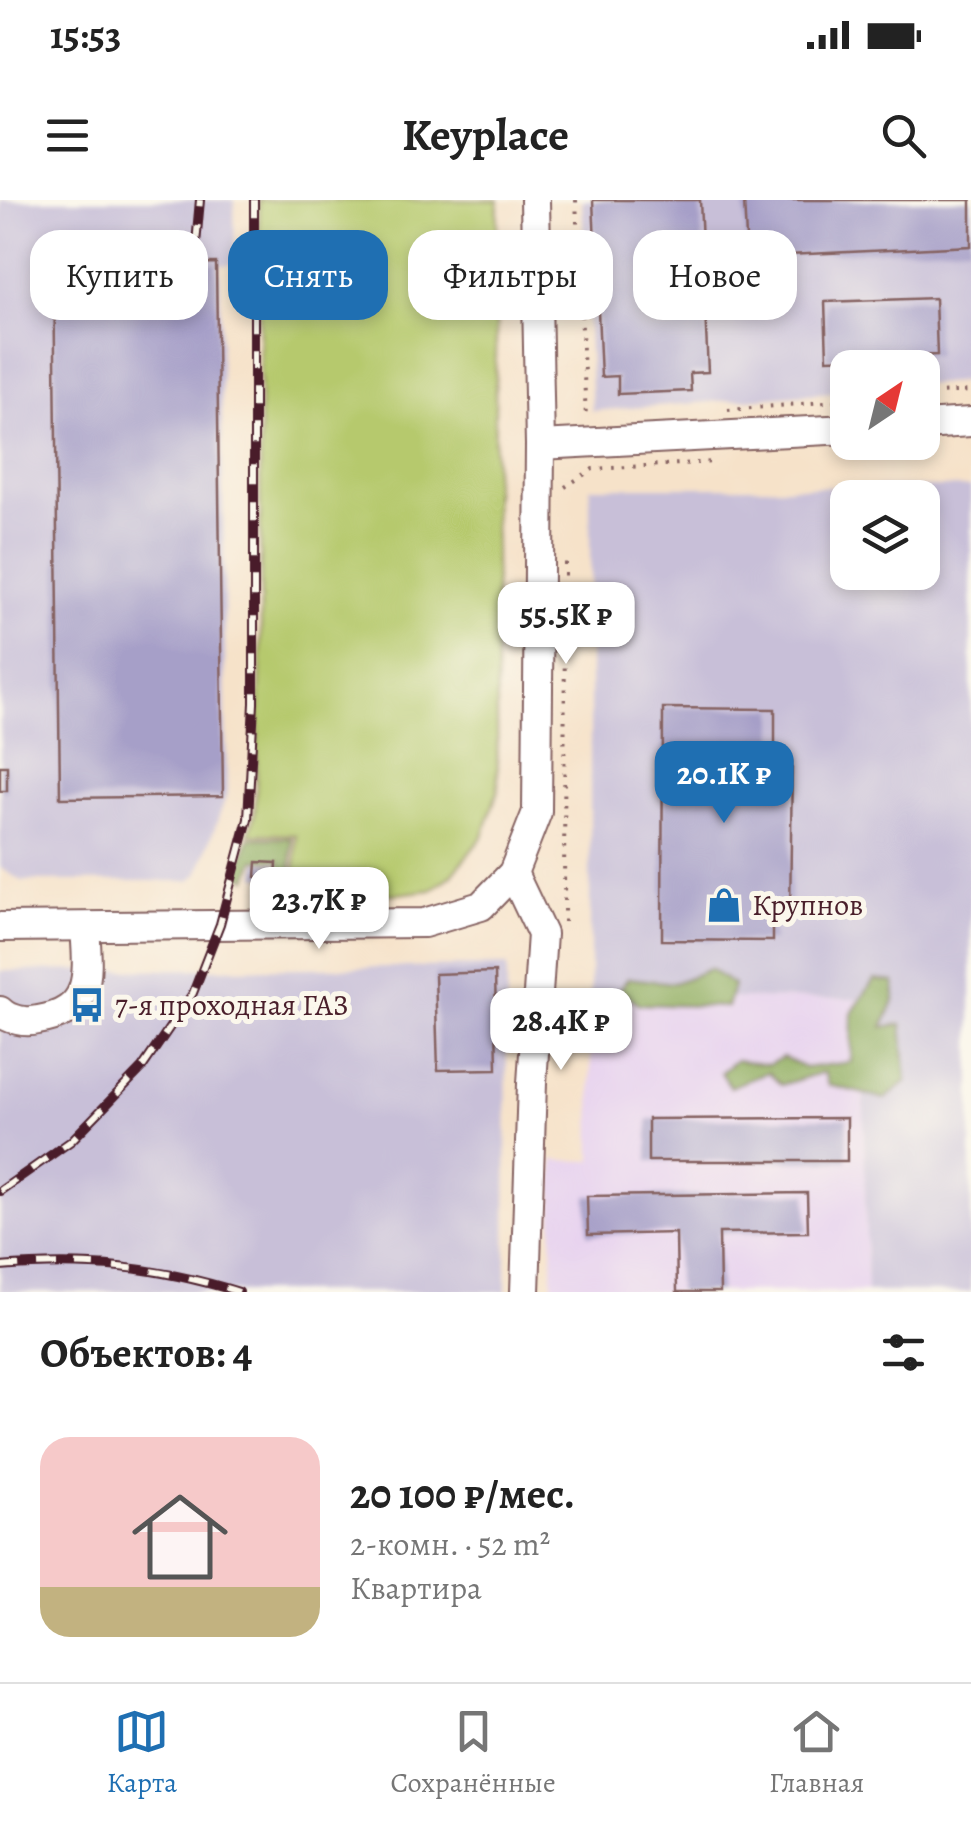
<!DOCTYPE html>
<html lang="ru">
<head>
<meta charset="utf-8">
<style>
  body { margin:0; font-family:Alegreya,serif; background:#f6f6f6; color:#222; height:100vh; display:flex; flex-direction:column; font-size:38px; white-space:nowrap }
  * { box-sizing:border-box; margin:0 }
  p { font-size:32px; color:#767676 }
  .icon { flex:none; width:55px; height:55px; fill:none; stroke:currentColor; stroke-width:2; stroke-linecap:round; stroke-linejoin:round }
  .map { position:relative; height:1092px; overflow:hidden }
  .panel { display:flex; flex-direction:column; background:#fff; flex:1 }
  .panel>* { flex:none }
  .hud { position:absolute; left:30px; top:30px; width:912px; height:90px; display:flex; gap:20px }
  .needle { width:65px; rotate:35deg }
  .controls { position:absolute; left:830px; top:150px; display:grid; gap:20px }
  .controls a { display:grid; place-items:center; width:110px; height:110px; border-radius:20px; background:#fff; box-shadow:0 5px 15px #0003; font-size:50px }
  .price { position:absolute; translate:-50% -85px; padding:0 22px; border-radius:20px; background:#fff; color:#222; font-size:32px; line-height:65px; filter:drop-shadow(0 2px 5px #0008) }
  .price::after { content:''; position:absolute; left:50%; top:60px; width:30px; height:22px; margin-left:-15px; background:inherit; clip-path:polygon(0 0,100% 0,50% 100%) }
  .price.selected { background:#1f6fb2; color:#fff }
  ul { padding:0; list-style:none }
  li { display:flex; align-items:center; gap:30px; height:250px; padding:0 40px }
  li span { display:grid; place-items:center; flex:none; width:280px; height:200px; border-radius:30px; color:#555 }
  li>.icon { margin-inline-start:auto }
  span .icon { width:120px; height:120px; fill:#fffc; stroke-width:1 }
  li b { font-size:42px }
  h2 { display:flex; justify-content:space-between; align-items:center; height:120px; padding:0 40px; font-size:42px }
  .tag { padding:0 35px; border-radius:30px; background:#fff; box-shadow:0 5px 15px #0003; font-size:35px; line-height:90px }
  .tag.selected { background:#1f6fb2; color:#fff }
  .status { display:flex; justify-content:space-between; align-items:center; height:70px; padding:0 50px; background:#fff; direction:ltr }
  .status svg { height:28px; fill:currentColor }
  header { display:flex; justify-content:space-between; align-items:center; height:130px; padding:0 40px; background:#fff; font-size:45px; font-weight:700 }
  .tab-bar { display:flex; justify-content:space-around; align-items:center; height:140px; border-top:2px solid #e0e0e0; background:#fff; font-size:28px; color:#767676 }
  .tab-bar a { display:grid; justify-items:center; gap:5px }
  .tab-bar .selected { color:#1f6fb2 }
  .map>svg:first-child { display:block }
  .built { fill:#e7d2ef }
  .industrial { fill:#c8bfd8; fill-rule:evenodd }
  .green { fill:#b6c96d; stroke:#80744c; stroke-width:2.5 }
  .forest { fill:#90ad60; stroke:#6d6646; stroke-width:2.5 }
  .building { fill:#a69fc8 }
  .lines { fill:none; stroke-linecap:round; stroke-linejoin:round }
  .minor-casing { stroke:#866362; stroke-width:32 }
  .path { stroke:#866362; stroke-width:4; stroke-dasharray:2.5 8; stroke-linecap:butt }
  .minor { stroke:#fff; stroke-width:28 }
  .rail-casing { stroke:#4a1f2b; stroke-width:10 }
  .rail { stroke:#fbf7ec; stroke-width:6; stroke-dasharray:19; stroke-linecap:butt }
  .labels { text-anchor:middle; stroke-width:10; stroke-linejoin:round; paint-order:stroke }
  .poi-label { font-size:30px; fill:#4a1f2b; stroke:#fbf7ec; text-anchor:start }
</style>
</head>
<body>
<div class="status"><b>15:53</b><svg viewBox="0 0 49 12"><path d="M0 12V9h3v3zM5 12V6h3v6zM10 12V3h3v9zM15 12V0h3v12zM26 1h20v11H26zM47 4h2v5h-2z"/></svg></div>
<header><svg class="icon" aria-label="menu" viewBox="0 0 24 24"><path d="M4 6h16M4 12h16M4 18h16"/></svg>Keyplace<svg class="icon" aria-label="search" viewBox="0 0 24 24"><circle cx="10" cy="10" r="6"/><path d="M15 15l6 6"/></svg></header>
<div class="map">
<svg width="971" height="1092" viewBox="0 0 971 1092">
  <rect width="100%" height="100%" fill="#fbf7ec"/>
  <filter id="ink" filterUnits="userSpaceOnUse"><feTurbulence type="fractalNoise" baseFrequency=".01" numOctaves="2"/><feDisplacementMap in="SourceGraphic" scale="20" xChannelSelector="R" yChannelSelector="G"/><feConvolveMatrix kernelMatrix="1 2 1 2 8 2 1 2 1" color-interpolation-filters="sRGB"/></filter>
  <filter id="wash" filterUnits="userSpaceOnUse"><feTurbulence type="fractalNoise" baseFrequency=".0048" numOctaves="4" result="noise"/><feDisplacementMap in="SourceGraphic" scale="40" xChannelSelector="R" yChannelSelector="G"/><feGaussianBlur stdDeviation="2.25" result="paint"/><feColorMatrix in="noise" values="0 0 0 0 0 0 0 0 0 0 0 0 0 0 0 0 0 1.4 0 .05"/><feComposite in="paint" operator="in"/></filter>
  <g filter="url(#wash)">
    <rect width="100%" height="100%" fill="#f6e2c9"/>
    <path class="built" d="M 590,797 L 862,799 L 867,1092 L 552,1092 L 553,960 L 592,961 Z"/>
    <g class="industrial">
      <path d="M 0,0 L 234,0 L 235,64 L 220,65 L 227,594 L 198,674 L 189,681 L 22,681 L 0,668 Z"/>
      <path d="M 582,0 L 971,0 L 971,181 L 923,185 L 922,168 L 848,168 L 847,191 L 592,211 Z"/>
      <path d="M 590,287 L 971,287 L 971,1092 L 867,1092 L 862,799 L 590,797 ZM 848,298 L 922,298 L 922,372 L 848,372 Z"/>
      <path d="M 507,766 L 506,1092 L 0,1092 L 0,771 Z"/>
    </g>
    <path class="green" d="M 259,0 L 498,0 L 494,278 L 498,590 L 483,636 L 451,676 L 431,690 L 398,694 L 295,693 L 296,635 L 249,634 L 255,612 L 261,461 Z"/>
    <g class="forest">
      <path d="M 249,638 L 292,638 L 291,686 L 274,692 L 271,682 L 279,677 L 280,660 L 255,660 L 248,679 L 238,674 Z"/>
      <path d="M 710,769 L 733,785 L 727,807 L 638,804 L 620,789 L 628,778 L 674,783 Z"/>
      <path d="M 874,780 L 894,782 L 895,798 L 883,827 L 902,824 L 907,881 L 885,899 L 828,885 L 824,872 L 781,885 L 768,872 L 730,887 L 721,872 L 736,860 L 768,865 L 783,857 L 805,868 L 851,862 L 852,813 Z"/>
    </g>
    <g id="blocks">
      <g class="building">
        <path d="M 593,0 L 700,0 L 708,172 L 690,173 L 691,191 L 618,194 L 618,176 L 601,177 Z"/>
        <path d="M 744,0 L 971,0 L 971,46 L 747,57 Z"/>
        <path d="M 216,63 L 223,596 L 60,598 L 54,65 Z"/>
        <path d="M 935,98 L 937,155 L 827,159 L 825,102 Z"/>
        <path d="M 663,508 L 775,509 L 775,560 L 792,561 L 790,716 L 773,716 L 773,741 L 662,740 Z"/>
        <rect x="0" y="566" width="7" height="25"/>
        <path d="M 257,662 L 277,663 L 276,677 L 256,677 Z"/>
        <path d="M 495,772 L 497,869 L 438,870 L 435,774 Z"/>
        <path d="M 847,918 L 847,961 L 648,961 L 648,919 Z"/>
        <path d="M 807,993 L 808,1032 L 719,1033 L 720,1092 L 677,1092 L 676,1033 L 588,1035 L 587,996 Z"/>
      </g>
    </g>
  </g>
  <g filter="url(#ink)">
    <use href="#blocks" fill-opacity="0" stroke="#866362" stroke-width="2.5"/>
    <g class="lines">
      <defs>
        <g id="minor">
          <path d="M 922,225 L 971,222"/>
          <path d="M 540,245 L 848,229"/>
          <path d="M 513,673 L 542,734 L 532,883 L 525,1092"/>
          <path d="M 0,727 L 424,723 L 481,706 L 513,673 L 537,612 L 540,245 L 535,0"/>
          <path d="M 0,811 C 9,820 25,823 38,820 C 94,811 88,773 85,727"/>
        </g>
      </defs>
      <use href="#minor" class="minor-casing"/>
      <g class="path">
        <path d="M 576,0 L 586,218"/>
        <path d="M 922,194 L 971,191"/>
        <path d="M 728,210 L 848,200"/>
        <path d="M 854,253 L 914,249"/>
        <path d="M 565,287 L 593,269 L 715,262"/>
        <path d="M 564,722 L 565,362"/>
      </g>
      <use href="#minor" class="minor"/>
      <defs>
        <g id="rail">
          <path d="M 196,44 L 200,0"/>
          <path d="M 0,991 L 71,941 L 142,868 L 193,793 L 220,724 L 248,619 L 254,503 L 254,0"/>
          <path d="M 0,1067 C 87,1060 155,1066 239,1092"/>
        </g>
      </defs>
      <use href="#rail" class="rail-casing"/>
      <use href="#rail" class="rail"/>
    </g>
  </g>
  <defs>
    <symbol id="shop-bare" viewBox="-9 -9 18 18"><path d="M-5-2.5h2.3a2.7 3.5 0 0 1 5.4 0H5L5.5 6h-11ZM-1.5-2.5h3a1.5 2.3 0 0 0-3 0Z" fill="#1f6fb2" stroke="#fbf7ec" stroke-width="2.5" paint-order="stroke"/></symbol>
    <symbol id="bus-bare" viewBox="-9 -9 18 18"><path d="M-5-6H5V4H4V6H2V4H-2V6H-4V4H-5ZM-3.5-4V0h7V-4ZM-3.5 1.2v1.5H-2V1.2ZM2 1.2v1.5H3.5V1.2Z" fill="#1f6fb2" stroke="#fbf7ec" stroke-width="2.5" paint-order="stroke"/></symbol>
  </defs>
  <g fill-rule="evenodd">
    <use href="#shop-bare" x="699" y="680" width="50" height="50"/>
    <use href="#bus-bare" x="62" y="780" width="50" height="50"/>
  </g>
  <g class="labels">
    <g class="poi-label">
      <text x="752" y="715">Крупнов</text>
      <text x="115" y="815">7-я проходная ГАЗ</text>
    </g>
  </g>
</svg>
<div class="controls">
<a><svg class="needle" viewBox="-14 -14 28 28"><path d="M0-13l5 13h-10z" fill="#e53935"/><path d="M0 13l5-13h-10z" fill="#767676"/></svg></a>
<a><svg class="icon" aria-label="layers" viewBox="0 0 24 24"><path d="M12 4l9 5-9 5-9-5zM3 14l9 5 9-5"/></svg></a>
</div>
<b class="price" style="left:566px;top:467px">55.5K ₽</b>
<b class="price selected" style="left:724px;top:626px">20.1K ₽</b>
<b class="price" style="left:319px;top:752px">23.7K ₽</b>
<b class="price" style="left:561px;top:873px">28.4K ₽</b>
<div class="hud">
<a class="tag">Купить</a>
<a class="tag selected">Снять</a>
<a class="tag">Фильтры</a>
<a class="tag">Новое</a>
</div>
</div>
<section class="panel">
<h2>Объектов: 4<svg class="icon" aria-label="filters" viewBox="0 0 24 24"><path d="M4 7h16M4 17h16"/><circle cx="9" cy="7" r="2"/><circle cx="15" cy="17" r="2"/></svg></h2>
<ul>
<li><span style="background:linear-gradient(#f6c9c9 75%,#c2b280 0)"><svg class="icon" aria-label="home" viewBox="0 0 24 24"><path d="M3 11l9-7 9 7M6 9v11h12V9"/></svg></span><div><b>20 100 ₽/мес.</b><p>2-комн. · 52 m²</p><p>Квартира</p></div></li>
</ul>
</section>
<nav class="tab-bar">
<a class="selected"><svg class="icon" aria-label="map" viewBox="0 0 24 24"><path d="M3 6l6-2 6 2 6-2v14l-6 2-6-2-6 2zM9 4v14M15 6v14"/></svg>Карта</a>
<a><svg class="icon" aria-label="saved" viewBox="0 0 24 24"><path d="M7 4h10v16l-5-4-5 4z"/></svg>Сохранённые</a>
<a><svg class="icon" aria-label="home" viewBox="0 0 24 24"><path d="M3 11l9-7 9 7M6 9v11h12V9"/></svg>Главная</a>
</nav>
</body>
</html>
